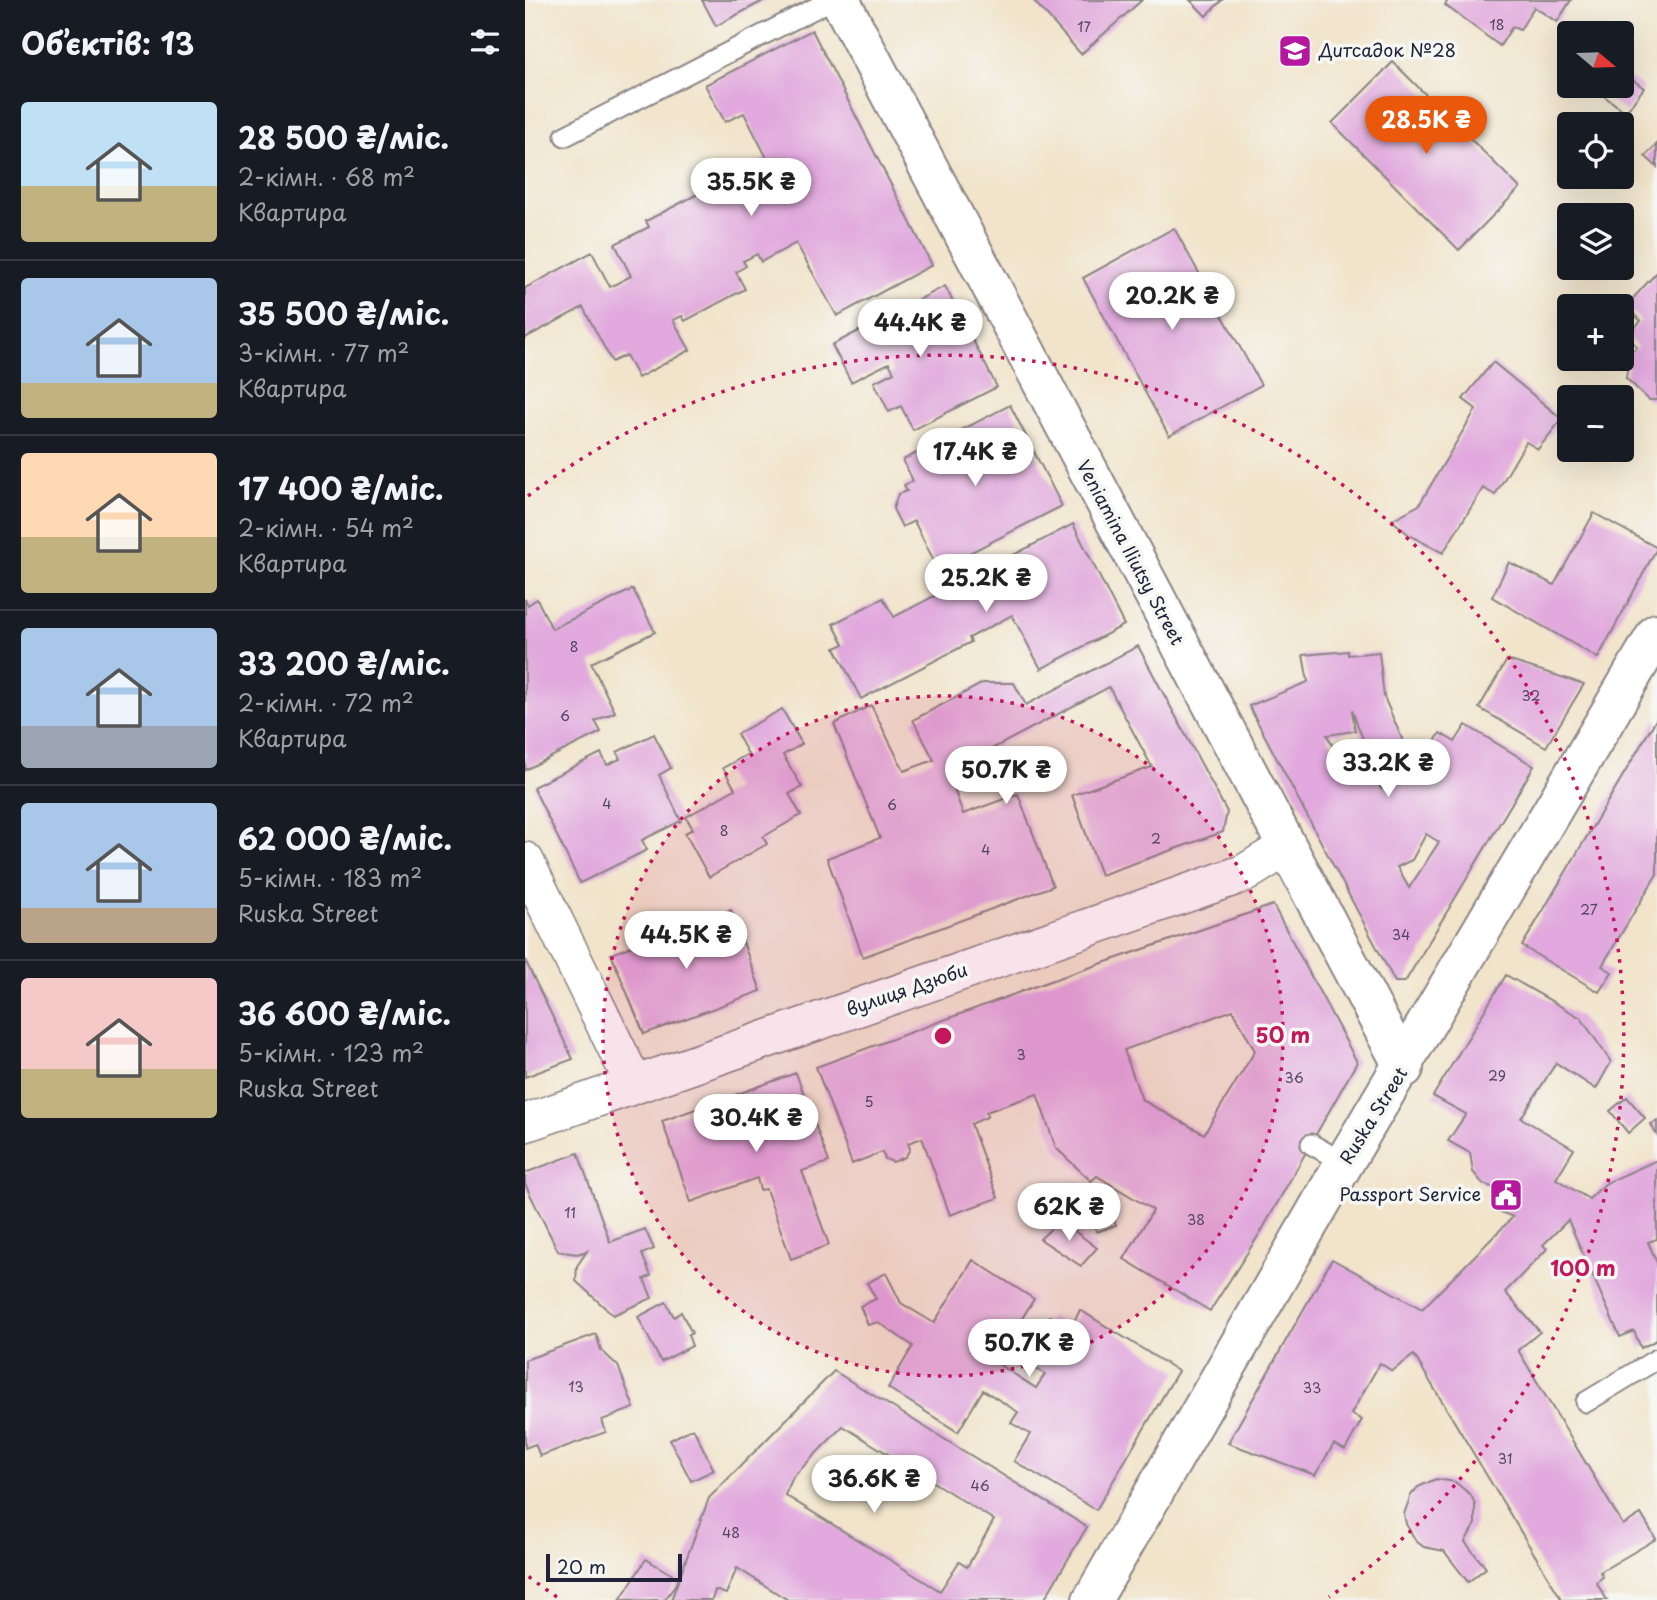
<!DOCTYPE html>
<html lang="uk">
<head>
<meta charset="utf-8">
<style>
  body { margin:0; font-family:"Playpen Sans",sans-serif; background:#20242c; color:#f1f3f6; height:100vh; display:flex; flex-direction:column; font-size:26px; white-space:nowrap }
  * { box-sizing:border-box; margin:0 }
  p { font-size:23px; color:#9ea1a6 }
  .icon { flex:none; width:38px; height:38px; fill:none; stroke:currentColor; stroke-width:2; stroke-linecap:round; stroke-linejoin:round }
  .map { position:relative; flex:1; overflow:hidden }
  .side { display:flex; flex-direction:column; background:#171b24; width:525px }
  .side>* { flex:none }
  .needle { width:46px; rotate:109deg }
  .fabs { position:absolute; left:1032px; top:21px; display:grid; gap:14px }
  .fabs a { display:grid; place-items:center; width:77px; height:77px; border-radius:7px; background:#171b24; box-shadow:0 7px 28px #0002; font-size:35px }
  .scale { position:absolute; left:21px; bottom:18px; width:136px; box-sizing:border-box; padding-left:7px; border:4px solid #22223b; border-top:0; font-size:19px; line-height:24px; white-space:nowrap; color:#22223b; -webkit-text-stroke:5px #f6f6f2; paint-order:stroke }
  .price { position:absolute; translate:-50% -60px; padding:0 16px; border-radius:24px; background:#fff; color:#222; font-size:23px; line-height:46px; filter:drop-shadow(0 2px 4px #0008) }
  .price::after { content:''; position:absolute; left:50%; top:42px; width:21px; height:16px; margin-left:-10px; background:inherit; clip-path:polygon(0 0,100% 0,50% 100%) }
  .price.on { background:#ea580c; color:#fff }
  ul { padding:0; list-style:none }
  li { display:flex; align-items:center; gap:21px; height:175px; padding:0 21px }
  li+li { border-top:2px solid #363941 }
  li span { display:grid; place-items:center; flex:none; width:196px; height:140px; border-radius:7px; color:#555 }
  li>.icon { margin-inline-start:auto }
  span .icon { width:84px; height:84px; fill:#fffc; stroke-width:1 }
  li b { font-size:30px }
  h2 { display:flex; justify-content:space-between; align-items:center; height:84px; padding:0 21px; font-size:30px }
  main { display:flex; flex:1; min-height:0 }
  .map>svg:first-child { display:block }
  .building { fill:#e1a9dd; fill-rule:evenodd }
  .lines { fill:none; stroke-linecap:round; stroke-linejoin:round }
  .lane-casing { stroke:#8a8383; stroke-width:23 }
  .street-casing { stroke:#8a8383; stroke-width:40 }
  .secondary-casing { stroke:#8a8383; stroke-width:42 }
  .lane { stroke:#fff; stroke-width:19 }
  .street { stroke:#fff; stroke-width:37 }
  .secondary { stroke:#fff; stroke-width:38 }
  .ring { fill:none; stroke:#c2185b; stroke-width:3.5; stroke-dasharray:3.5 7 }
  .labels { text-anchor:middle; stroke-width:7; stroke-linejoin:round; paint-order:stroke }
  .number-label { font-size:14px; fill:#524464 }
  .poi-label { font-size:18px; fill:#22223b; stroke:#f6f6f2; text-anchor:start }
  .street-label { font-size:18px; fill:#22223b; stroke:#f6f6f2 }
  .centre { fill:#c2185b; stroke:#f6f6f2; stroke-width:3.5 }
  .ring-label { font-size:21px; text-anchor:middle; font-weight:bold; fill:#c2185b; stroke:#f6f6f2; stroke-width:7; stroke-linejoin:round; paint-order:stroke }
</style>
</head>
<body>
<main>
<section class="side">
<h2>Об’єктів: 13<svg class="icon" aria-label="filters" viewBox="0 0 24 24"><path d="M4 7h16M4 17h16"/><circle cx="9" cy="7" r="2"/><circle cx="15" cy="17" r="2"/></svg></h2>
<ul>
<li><span style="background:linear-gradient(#bfe0f5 60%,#c2b280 0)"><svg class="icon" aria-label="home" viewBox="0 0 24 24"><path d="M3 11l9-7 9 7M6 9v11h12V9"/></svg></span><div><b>28 500 ₴/міс.</b><p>2-кімн. · 68 m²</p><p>Квартира</p></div></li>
<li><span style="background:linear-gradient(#a9c7e8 75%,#c2b280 0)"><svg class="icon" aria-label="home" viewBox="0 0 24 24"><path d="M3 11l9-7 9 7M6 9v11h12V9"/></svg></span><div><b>35 500 ₴/міс.</b><p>3-кімн. · 77 m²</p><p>Квартира</p></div></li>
<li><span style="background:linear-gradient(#ffd9b3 60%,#c2b280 0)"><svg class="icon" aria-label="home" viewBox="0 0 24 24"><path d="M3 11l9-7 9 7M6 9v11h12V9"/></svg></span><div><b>17 400 ₴/міс.</b><p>2-кімн. · 54 m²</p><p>Квартира</p></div></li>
<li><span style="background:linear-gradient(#a9c7e8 70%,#9aa5b1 0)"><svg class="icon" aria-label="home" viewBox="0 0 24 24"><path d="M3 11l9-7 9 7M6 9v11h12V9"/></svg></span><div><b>33 200 ₴/міс.</b><p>2-кімн. · 72 m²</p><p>Квартира</p></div></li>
<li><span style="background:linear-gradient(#a9c7e8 75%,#b9a48a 0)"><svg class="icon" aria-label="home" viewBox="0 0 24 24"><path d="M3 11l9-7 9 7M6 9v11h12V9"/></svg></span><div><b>62 000 ₴/міс.</b><p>5-кімн. · 183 m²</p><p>Ruska Street</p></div></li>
<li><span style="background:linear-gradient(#f6c9c9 65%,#c2b280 0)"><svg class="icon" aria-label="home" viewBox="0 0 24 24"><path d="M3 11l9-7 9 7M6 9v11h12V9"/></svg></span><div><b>36 600 ₴/міс.</b><p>5-кімн. · 123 m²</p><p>Ruska Street</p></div></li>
</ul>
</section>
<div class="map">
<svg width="1132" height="1600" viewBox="0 0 1132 1600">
  <rect width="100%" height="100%" fill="#f6f6f2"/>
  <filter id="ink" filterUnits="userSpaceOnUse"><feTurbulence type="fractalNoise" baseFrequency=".0143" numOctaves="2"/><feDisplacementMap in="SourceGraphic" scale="14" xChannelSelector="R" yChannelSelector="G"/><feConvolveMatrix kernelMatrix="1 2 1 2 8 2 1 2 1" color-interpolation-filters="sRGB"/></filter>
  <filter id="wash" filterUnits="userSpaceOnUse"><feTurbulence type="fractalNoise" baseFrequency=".00686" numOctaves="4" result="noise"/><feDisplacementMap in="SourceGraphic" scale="28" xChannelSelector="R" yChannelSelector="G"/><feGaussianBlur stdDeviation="1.57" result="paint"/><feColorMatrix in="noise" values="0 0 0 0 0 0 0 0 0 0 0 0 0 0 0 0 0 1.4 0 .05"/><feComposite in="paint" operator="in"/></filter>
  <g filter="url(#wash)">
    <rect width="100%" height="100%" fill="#f1e4cb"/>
    <g id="blocks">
      <g class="building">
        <path d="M 177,0 L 240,0 L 191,26 Z"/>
        <path d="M 508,0 L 617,0 L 556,54 Z"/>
        <path d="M 665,0 L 697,0 L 681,16 Z"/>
        <path d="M 923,0 L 1046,0 L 1032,22 L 1009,7 L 995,30 L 987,27 L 975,46 L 920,5 Z"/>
        <path d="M 287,30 L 407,265 L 312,316 L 271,243 L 236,262 L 232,254 L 218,261 L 221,266 L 211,272 L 220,289 L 160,321 L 157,316 L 148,320 L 165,350 L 113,378 L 101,355 L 87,362 L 58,307 L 0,338 L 0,288 L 67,252 L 85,287 L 106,276 L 90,244 L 124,227 L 121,221 L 242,158 L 219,113 L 200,122 L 180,85 Z"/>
        <path d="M 868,62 L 995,188 L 934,250 L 807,123 Z"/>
        <path d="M 1097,72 L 1119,88 L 1101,112 L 1065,86 L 1097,86 Z"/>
        <path d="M 1132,144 L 1132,167 L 1120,156 Z"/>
        <path d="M 649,228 L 736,385 L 644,436 L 558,278 Z"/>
        <path d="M 1132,272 L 1132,400 L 1124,400 L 1101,378 L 1104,354 L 1112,347 L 1102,335 L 1116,321 L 1101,306 Z"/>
        <path d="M 420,286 L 472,387 L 388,430 L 376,406 L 364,412 L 349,382 L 369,372 L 364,363 L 326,382 L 307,345 Z"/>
        <path d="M 968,362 L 1037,419 L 1013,449 L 1001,442 L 970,495 L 958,488 L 918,553 L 884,535 L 867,520 L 894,505 L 951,409 L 938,399 Z"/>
        <path d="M 485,405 L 537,506 L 413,569 L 389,521 L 377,527 L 368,509 L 373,494 L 382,491 L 379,485 L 388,481 L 378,460 Z"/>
        <path d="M 1069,513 L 1132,548 L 1073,658 L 967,597 L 984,562 L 1029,585 Z"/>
        <path d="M 548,524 L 599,625 L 516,669 L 487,615 L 444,638 L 446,642 L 336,699 L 310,648 L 319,644 L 308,624 L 358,598 L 369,617 Z"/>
        <path d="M 108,589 L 130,632 L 66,663 L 90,712 L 70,721 L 76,732 L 0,770 L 0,599 L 3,605 L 12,599 L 27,629 Z"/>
        <path d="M 613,646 L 702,812 L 698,832 L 576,875 L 547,795 L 627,767 L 584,687 L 423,772 L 438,814 L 493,794 L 528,886 L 338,957 L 302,858 L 355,838 L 309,724 L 346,705 L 379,771 L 409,760 L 388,720 L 458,683 L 489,683 L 501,705 Z"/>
        <path d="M 823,651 L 823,655 L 854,652 L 859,697 L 878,741 L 881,781 L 887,779 L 915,733 L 930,742 L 941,725 L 1009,766 L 880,982 L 870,982 L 724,706 L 783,682 L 778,655 ZM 827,710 L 857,790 L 835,752 L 816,763 L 802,735 L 830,731 ZM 901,834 L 914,842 L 884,888 L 872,867 L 887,860 Z"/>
        <path d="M 982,660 L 1059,684 L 1021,747 L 954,708 Z"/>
        <path d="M 257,709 L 277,744 L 258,755 L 277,787 L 264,794 L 276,815 L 238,837 L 242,844 L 184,877 L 160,833 L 168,829 L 161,817 L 210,789 L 198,768 L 223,754 L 212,734 Z"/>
        <path d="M 1132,718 L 1132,874 L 1077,966 L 1087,972 L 1074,992 L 997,946 Z"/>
        <path d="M 129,734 L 146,768 L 134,775 L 156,821 L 117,840 L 122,850 L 55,883 L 8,787 L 76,753 L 82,765 L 95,759 L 92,752 Z"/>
        <path d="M 748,905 L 832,1062 L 737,1230 L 685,1311 L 599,1259 L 628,1210 L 572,1176 L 566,1181 L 531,1148 L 512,1094 L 461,1112 L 462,1117 L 446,1124 L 473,1198 L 425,1215 L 397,1138 L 383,1143 L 385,1149 L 380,1157 L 368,1162 L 360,1159 L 357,1152 L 327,1164 L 291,1067 L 525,981 ZM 708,1010 L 730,1051 L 679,1134 L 617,1100 L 599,1050 Z"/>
        <path d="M 206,910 L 236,991 L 119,1034 L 86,954 L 128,938 L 128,931 L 138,921 L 151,923 L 156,929 Z"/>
        <path d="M 0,960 L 48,1059 L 0,1077 Z"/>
        <path d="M 981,975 L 1056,1018 L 1086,1062 L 1071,1089 L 1031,1063 L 996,1118 L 1049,1149 L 1031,1179 L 1064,1199 L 1081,1183 L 1132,1160 L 1132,1239 L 1123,1242 L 1132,1263 L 1132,1340 L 1116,1348 L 1109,1331 L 1095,1337 L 1043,1220 L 1018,1245 L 1022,1249 L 980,1292 L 1015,1332 L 993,1350 L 1098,1525 L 1116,1514 L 1131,1539 L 1075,1572 L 1078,1577 L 1071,1582 L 1082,1600 L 1037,1600 L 889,1355 L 867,1371 L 855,1363 L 826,1414 L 837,1420 L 820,1450 L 809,1444 L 790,1475 L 703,1443 L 807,1259 L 897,1309 L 988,1217 L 971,1210 L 979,1191 L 958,1184 L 948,1172 L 945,1153 L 923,1141 L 941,1114 L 908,1096 Z"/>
        <path d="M 271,1073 L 304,1162 L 277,1171 L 304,1245 L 266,1259 L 241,1189 L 235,1190 L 232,1178 L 166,1202 L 137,1121 Z"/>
        <path d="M 1102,1097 L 1120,1118 L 1103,1133 L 1085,1111 Z"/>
        <path d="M 1132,1121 L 1132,1136 L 1126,1124 Z"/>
        <path d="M 53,1153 L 85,1242 L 120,1229 L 129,1249 L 117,1254 L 126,1276 L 119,1279 L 127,1298 L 88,1315 L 51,1281 L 52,1266 L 62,1251 L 52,1254 L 33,1251 L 0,1184 L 0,1173 Z"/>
        <path d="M 579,1191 L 591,1225 L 572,1232 L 560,1198 Z"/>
        <path d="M 535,1220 L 572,1248 L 556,1266 L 515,1239 Z"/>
        <path d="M 448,1260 L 509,1299 L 470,1362 L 511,1388 L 520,1374 L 495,1360 L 525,1316 L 546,1328 L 555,1310 L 653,1371 L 571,1510 L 489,1461 L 505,1434 L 486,1423 L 493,1412 L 458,1390 L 433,1432 L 363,1388 L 388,1346 L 353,1322 L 343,1325 L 335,1306 L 351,1299 L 342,1283 L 361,1273 L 376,1303 L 409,1323 Z"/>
        <path d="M 141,1302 L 149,1317 L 156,1312 L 167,1333 L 163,1335 L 167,1346 L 136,1362 L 113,1317 Z"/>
        <path d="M 71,1334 L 76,1350 L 93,1366 L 109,1408 L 77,1420 L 81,1432 L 15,1456 L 10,1444 L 0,1448 L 0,1360 Z"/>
        <path d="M 309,1371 L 562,1527 L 519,1600 L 263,1600 L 212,1568 L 201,1594 L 190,1590 L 187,1600 L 146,1600 L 184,1498 ZM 318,1426 L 469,1520 L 442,1567 L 434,1562 L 415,1591 L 260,1495 L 268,1477 Z"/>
        <path d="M 168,1428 L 189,1470 L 166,1481 L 145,1440 Z"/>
        <path d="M 911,1479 L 930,1482 L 946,1495 L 950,1504 L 950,1524 L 940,1542 L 961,1568 L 943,1582 L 919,1551 L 899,1547 L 891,1541 L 881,1524 L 879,1514 L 886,1495 L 893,1487 Z"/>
        <path d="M 121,1559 L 154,1579 L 140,1600 L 95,1600 Z"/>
      </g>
    </g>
  </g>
  <g filter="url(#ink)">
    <use href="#blocks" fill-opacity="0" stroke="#8a8383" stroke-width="2"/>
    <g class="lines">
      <defs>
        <g id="lane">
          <path d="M 40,136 L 306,0"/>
          <path d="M 786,1144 L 819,1163"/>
          <path d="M 1061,1402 L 1132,1359"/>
        </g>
        <g id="street">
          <path d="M 0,861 L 109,1084"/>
          <path d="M 0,1123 L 720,873 L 760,848"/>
        </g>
        <g id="secondary">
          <path d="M 315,0 L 879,1068"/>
          <path d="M 567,1600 L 819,1163 L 1132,633"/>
        </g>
      </defs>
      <use href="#lane" class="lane-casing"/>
      <use href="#street" class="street-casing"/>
      <use href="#secondary" class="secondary-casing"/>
      <use href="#lane" class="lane"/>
      <use href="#street" class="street"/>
      <use href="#secondary" class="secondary"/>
    </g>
  </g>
  <circle cx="418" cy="1036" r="340" fill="#c2185b" fill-opacity=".12"/>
  <g class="ring">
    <circle cx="418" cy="1036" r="340"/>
    <path d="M32 1597A681 681 0 0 1 3 1576M3 496A681 681 0 1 1 804 1597"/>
  </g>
  <defs>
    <symbol id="school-square" viewBox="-11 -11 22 22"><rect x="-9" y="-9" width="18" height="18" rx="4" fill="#b5179e" stroke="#f6f6f2"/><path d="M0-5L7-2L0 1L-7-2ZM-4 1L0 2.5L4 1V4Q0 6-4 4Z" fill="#fff"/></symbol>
    <symbol id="civic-square" viewBox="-11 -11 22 22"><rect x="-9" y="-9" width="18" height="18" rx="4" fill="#b5179e" stroke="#f6f6f2"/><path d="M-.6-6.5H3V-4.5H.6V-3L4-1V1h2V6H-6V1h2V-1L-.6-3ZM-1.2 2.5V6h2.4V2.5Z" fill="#fff"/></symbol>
  </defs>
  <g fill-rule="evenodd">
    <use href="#school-square" x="751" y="32" width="38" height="38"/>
    <use href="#civic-square" x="962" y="1176" width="38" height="38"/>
  </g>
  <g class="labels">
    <g class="number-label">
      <text x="972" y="30">18</text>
      <text x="559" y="32">17</text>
      <text x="49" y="652">8</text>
      <text x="1006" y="701">32</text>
      <text x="40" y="721">6</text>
      <text x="82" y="809">4</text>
      <text x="367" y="810">6</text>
      <text x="199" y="836">8</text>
      <text x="631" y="844">2</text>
      <text x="461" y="855">4</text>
      <text x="1064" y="915">27</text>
      <text x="876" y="940">34</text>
      <text x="496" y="1060">3</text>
      <text x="972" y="1081">29</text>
      <text x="769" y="1083">36</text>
      <text x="344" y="1107">5</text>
      <text x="45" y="1218">11</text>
      <text x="671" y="1225">38</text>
      <text x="51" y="1392">13</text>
      <text x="787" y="1393">33</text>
      <text x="980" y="1464">31</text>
      <text x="455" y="1491">46</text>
      <text x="206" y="1538">48</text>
    </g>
    <g class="poi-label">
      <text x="794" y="57">Дитсадок №28</text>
      <text x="956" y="1201" text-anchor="end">Passport Service</text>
    </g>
    <g class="street-label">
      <text transform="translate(605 553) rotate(62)" y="6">Veniamina Iliutsy Street</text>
      <text transform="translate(382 990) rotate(-19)" y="6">вулиця Дзюби</text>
      <text transform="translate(849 1116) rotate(-58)" y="6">Ruska Street</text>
    </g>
  </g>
  <circle cx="418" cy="1036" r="10" class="centre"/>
  <g class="ring-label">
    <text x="758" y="1043">50 m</text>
    <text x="1058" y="1276">100 m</text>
  </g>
</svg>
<div class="fabs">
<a><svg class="needle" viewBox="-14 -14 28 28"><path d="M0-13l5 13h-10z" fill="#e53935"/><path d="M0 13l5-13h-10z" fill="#9ea1a6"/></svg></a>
<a><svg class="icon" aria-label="locate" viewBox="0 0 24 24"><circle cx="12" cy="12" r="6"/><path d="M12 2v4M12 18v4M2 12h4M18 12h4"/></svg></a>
<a><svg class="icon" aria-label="layers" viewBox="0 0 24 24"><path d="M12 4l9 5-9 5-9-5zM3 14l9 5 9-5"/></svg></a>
<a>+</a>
<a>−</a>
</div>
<div class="scale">20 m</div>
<b class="price on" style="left:901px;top:156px">28.5K ₴</b>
<b class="price" style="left:226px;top:218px">35.5K ₴</b>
<b class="price" style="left:647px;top:332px">20.2K ₴</b>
<b class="price" style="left:395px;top:359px">44.4K ₴</b>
<b class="price" style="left:450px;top:488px">17.4K ₴</b>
<b class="price" style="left:461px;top:614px">25.2K ₴</b>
<b class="price" style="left:863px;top:799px">33.2K ₴</b>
<b class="price" style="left:481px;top:806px">50.7K ₴</b>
<b class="price" style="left:161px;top:971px">44.5K ₴</b>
<b class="price" style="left:231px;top:1154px">30.4K ₴</b>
<b class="price" style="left:544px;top:1243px">62K ₴</b>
<b class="price" style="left:504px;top:1379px">50.7K ₴</b>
<b class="price" style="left:349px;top:1515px">36.6K ₴</b>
</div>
</main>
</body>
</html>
